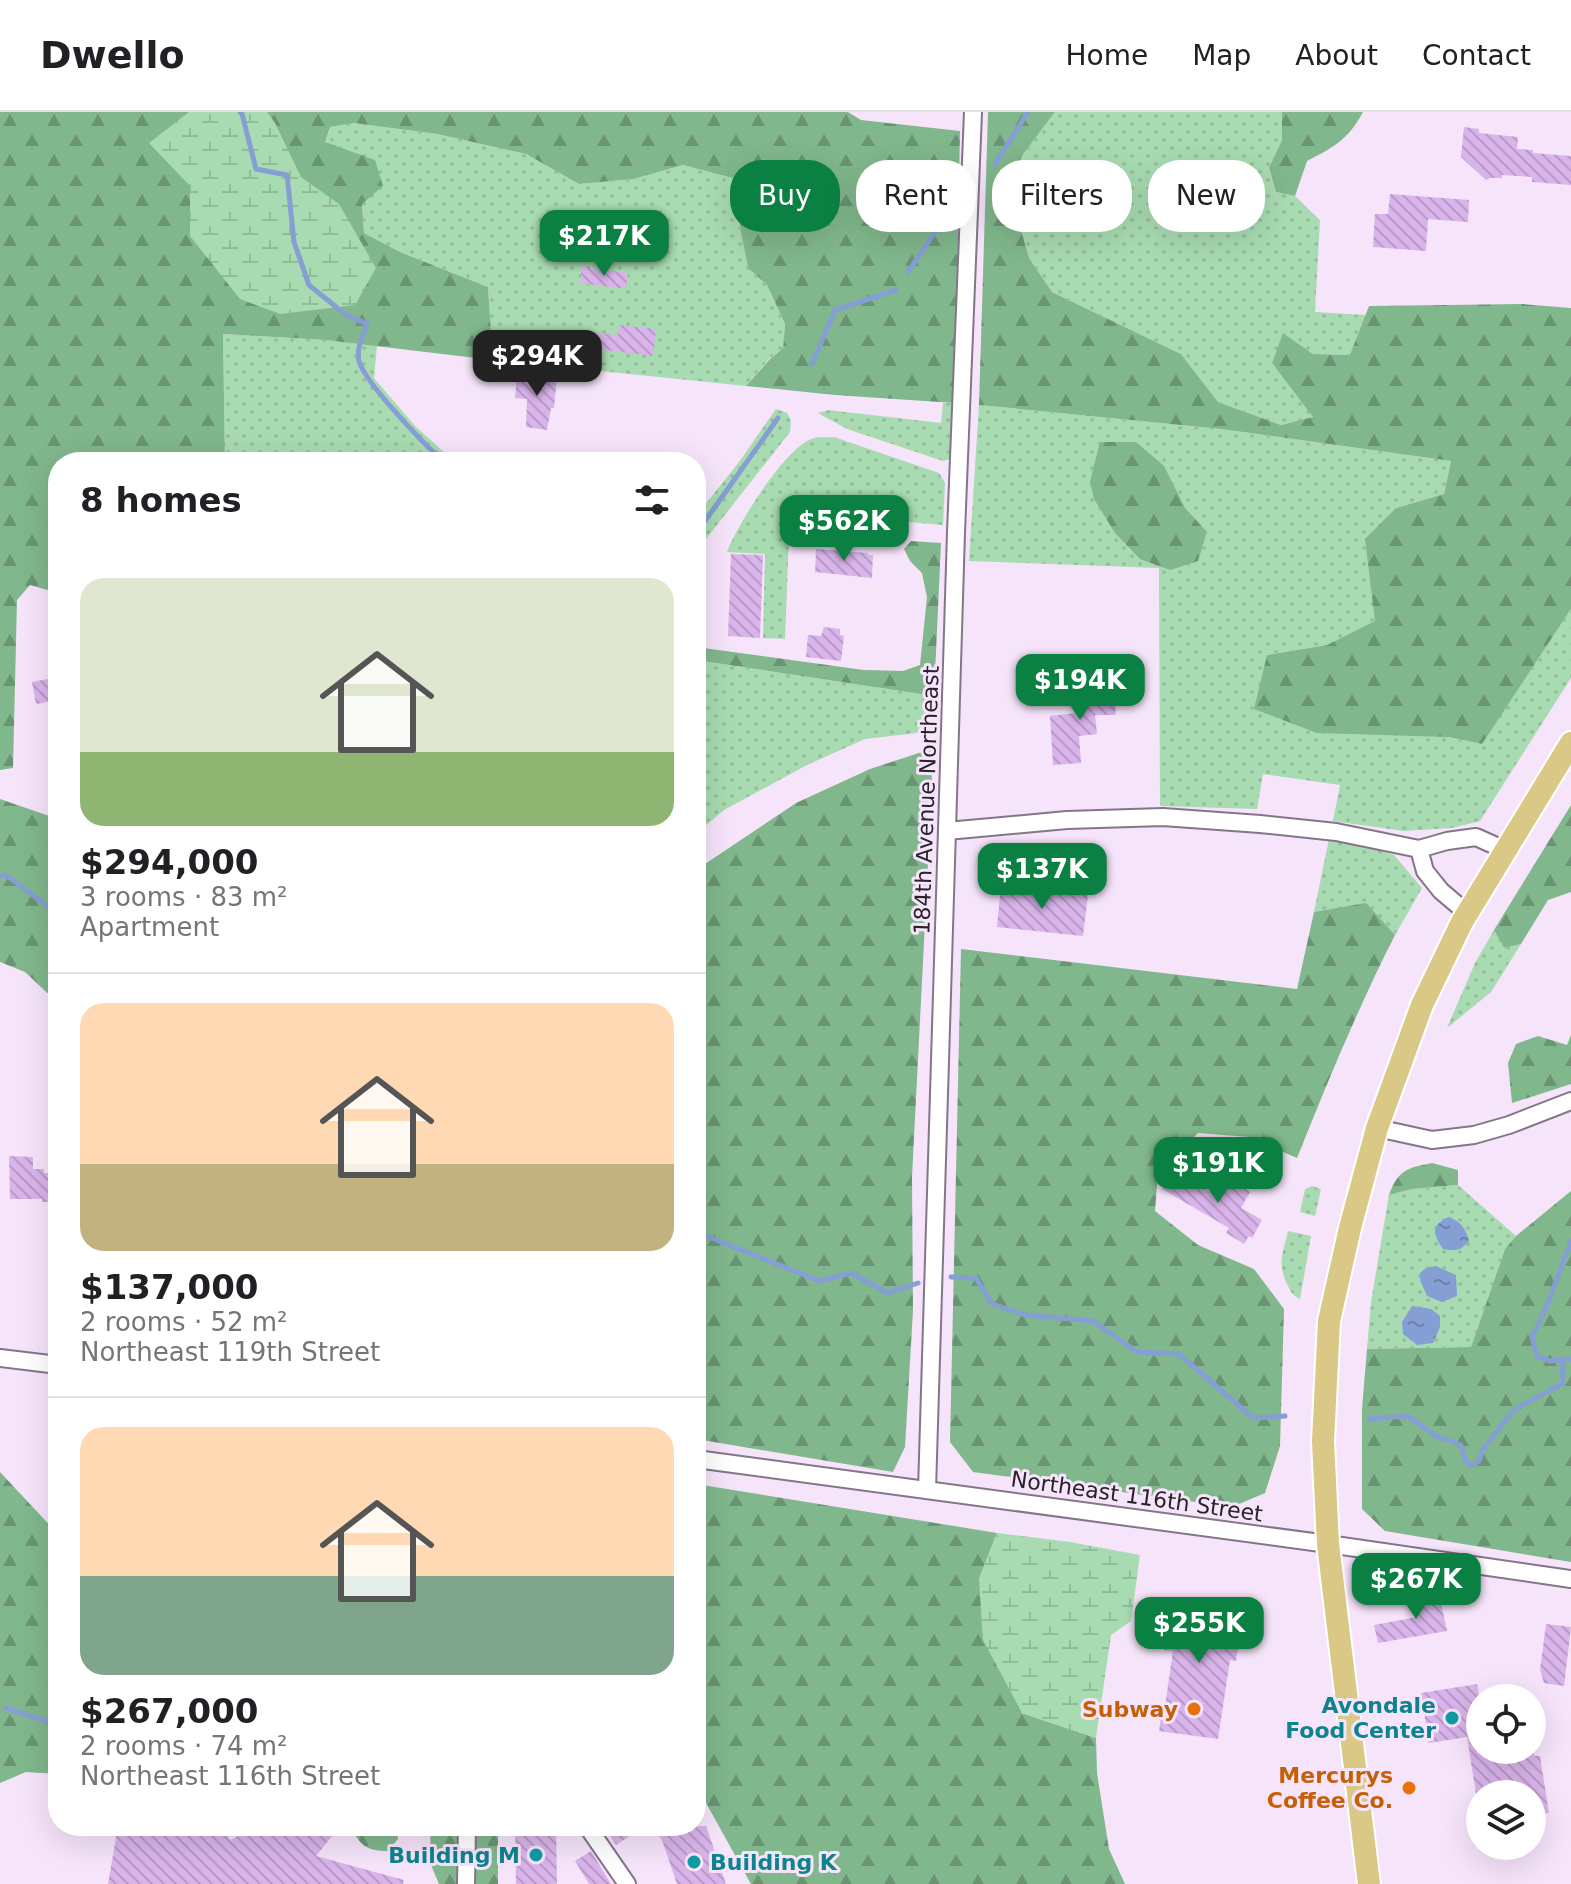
<!DOCTYPE html>
<html lang="en">
<head>
<meta charset="utf-8">
<style>
  body { margin:0; font-family:"DejaVu Sans",sans-serif; background:#f6f6f6; color:#202124; height:100vh; display:flex; flex-direction:column; font-size:30px; white-space:nowrap }
  * { box-sizing:border-box; margin:0 }
  p { font-size:26px; color:#757577 }
  .icon { flex:none; width:44px; height:44px; fill:none; stroke:currentColor; stroke-width:2; stroke-linecap:round; stroke-linejoin:round }
  .map { position:relative; flex:1; overflow:hidden }
  .panel { position:absolute; left:48px; top:340px; width:658px; height:1384px; display:flex; flex-direction:column; background:#fff; border-radius:32px; box-shadow:0 8px 32px #0002 }
  .panel>* { flex:none }
  .guide { position:absolute; left:730px; top:48px; width:720px; height:72px; display:flex; gap:16px }
  .tools { position:absolute; left:1466px; top:1572px; display:grid; gap:16px }
  .tools a { display:grid; place-items:center; width:80px; height:80px; border-radius:50%; background:#fff; box-shadow:0 8px 32px #0002; font-size:40px }
  .price { position:absolute; translate:-50% -68px; padding:0 18px; border-radius:16px; background:#0b8043; color:#fff; font-size:26px; line-height:52px; filter:drop-shadow(0 2px 4px #0008) }
  .price::after { content:''; position:absolute; left:50%; top:48px; width:24px; height:18px; margin-left:-12px; background:inherit; clip-path:polygon(0 0,100% 0,50% 100%) }
  .price.current { background:#222; color:#fff }
  ul { padding:0; list-style:none }
  li { display:grid; align-content:center; gap:16px; height:424px; padding:0 32px }
  li+li { border-top:2px solid #e0e0e0 }
  li span { display:grid; place-items:center; height:248px; border-radius:24px; color:#555 }
  li>.icon { margin-inline-start:auto }
  span .icon { width:144px; height:144px; fill:#fffc; stroke-width:1 }
  li b { font-size:34px }
  h2 { display:flex; justify-content:space-between; align-items:center; height:96px; padding:0 32px; font-size:34px }
  .chip { padding:0 28px; border-radius:32px; background:#fff; box-shadow:0 8px 32px #0002; font-size:28px; line-height:72px }
  .chip.current { background:#0b8043; color:#fff }
  header { display:flex; align-items:center; gap:48px; box-sizing:border-box; height:112px; padding:0 40px; background:#fff; border-bottom:2px solid #e0e0e0 }
  header strong { font-size:38px }
  nav { display:flex; gap:44px; margin-inline-start:auto; font-size:28px }
  .map>svg:first-child { display:block }
  .grass { fill:url(#grass-dots) }
  .forest { fill:url(#forest-firs) }
  .wetland { fill:url(#wetland-marsh) }
  .water { fill:url(#water-ripples) }
  .lines { fill:none; stroke-linecap:round; stroke-linejoin:round }
  .stream { stroke:#859ed4; stroke-width:5 }
  .building { fill:url(#building-back-hatch) }
  .minor-casing { stroke:#857589; stroke-width:20 }
  .major-casing { stroke:#fff; stroke-width:26 }
  .minor { stroke:#fff; stroke-width:16 }
  .major { stroke:#dac886; stroke-width:22 }
  .food-dot { fill:#e8710a; stroke:#f6e4fa; stroke-width:3 }
  .culture-dot { fill:#0f9aa8; stroke:#f6e4fa; stroke-width:3 }
  .labels { text-anchor:middle; stroke-width:6; stroke-linejoin:round; paint-order:stroke }
  .street-label { font-size:22px; fill:#28222a; stroke:#f6e4fa }
  .culture-label { font-size:22px; font-weight:bold; fill:#0d838f; stroke:#f6e4fa; text-anchor:end }
  .food-label { font-size:22px; font-weight:bold; fill:#c56008; stroke:#f6e4fa; text-anchor:end }
</style>
</head>
<body>
<header>
<strong>Dwello</strong>
<nav><a>Home</a><a>Map</a><a>About</a><a>Contact</a></nav>
</header>
<div class="map">
<svg width="1571" height="1772" viewBox="0 0 1571 1772">
  <defs>
    <pattern id="grass-dots" width="8" height="8" patternUnits="userSpaceOnUse" patternTransform="scale(2)"><rect width="8" height="8" fill="#a8dbb1"/><path d="M2 2h.1M6 6h.1" fill="none" stroke="#91bc98" stroke-width="1.8" stroke-linecap="round"/></pattern>
    <pattern id="forest-firs" width="22" height="20" patternUnits="userSpaceOnUse" patternTransform="scale(2)"><rect width="22" height="20" fill="#81b78c"/><path d="M5 1l3.5 6h-7zM16 11l3.5 6h-7z" fill="#6a9473"/></pattern>
    <pattern id="wetland-marsh" width="20" height="14" patternUnits="userSpaceOnUse" patternTransform="scale(2)"><rect width="20" height="14" fill="#a8dbb1"/><path d="M1 5h8M5 5V1M11 12h8M15 12V8" fill="none" stroke="#91bc98"/></pattern>
    <pattern id="water-ripples" width="26" height="14" patternUnits="userSpaceOnUse" patternTransform="scale(2)"><rect width="26" height="14" fill="#859ed4"/><path d="M2 4q2-2 4 0t4 0M15 11q2-2 4 0t4 0" fill="none" stroke="#6d80ac"/></pattern>
    <pattern id="building-back-hatch" width="6" height="6" patternUnits="userSpaceOnUse" patternTransform="scale(2)"><rect width="6" height="6" fill="#d9b4ea"/><path d="M-1 5l2 2M0 0l6 6M5-1l2 2" fill="none" stroke="#ba9ac9"/></pattern>
  </defs>
  <rect width="100%" height="100%" fill="#f6e4fa"/>
  <g class="grass">
    <path d="M 1055,0 L 1282,0 L 1282,28 L 1269,57 L 1276,80 L 1295,84 L 1320,108 L 1315,200 L 1366,203 L 1351,243 L 1313,242 L 1284,222 L 1272,251 L 1314,305 L 1281,313 L 1218,290 L 1181,242 L 1052,180 L 1029,146 L 1012,86 L 1021,45 Z"/>
    <path d="M 354,11 L 437,22 L 526,42 L 579,72 L 634,67 L 683,53 L 736,67 L 741,121 L 748,156 L 767,173 L 785,212 L 783,236 L 768,248 L 746,274 L 493,248 L 488,175 L 400,140 L 364,121 L 362,92 L 325,30 L 330,15 Z"/>
    <path d="M 223,222 L 324,228 L 377,234 L 374,266 L 415,314 L 455,350 L 225,350 Z"/>
    <path d="M 943,291 L 955,291 L 951,347 L 943,349 L 847,317 L 818,301 L 828,298 L 941,311 Z"/>
    <path d="M 979,293 L 1221,317 L 1451,349 L 1444,382 L 1396,396 L 1373,480 L 1376,509 L 1327,533 L 1267,543 L 1448,625 L 1481,632 L 1571,497 L 1571,566 L 1480,709 L 1452,716 L 1404,719 L 1333,709 L 1340,673 L 1263,662 L 1257,697 L 1160,694 L 1159,456 L 969,449 Z"/>
    <path d="M 776,297 L 787,301 L 791,308 L 790,320 L 706,427 L 696,431 L 696,404 L 739,350 Z"/>
    <path d="M 834,325 L 939,361 L 945,371 L 943,413 L 790,400 L 785,527 L 763,526 L 765,442 L 727,440 C 737,413 783,340 809,328 C 816,324 826,326 834,325 Z"/>
    <path d="M 696,548 L 934,584 L 934,619 L 865,627 L 807,653 L 724,698 L 696,722 Z"/>
    <path d="M 1329,727 L 1354,731 L 1394,743 L 1422,776 L 1395,823 L 1366,792 L 1314,800 Z"/>
    <path d="M 1494,818 L 1504,836 L 1521,832 L 1491,880 L 1447,916 L 1475,851 Z"/>
    <path d="M 1458,1073 L 1516,1124 L 1505,1137 L 1471,1235 L 1367,1237 L 1371,1190 L 1389,1083 L 1412,1077 Z"/>
    <path d="M 1312,1074 L 1321,1077 L 1315,1104 L 1300,1100 L 1305,1077 Z"/>
    <path d="M 1288,1119 L 1311,1124 L 1300,1187 C 1292,1183 1291,1180 1287,1172 C 1277,1151 1283,1141 1288,1119 Z"/>
  </g>
  <g class="forest">
    <path d="M 0,0 L 848,0 L 861,8 L 960,19 L 955,291 L 835,283 L 746,274 L 769,248 L 783,236 L 785,212 L 767,173 L 748,156 L 741,121 L 736,67 L 683,53 L 634,67 L 579,72 L 526,42 L 437,22 L 354,11 L 330,15 L 325,30 L 375,48 L 383,74 L 362,92 L 364,121 L 400,140 L 488,175 L 493,248 L 325,228 L 223,222 L 225,350 L 58,350 L 58,481 L 30,473 L 17,488 L 13,656 L 0,658 Z"/>
    <path d="M 988,0 L 1055,0 L 1021,45 L 1012,86 L 1029,146 L 1052,180 L 1181,242 L 1218,290 L 1281,313 L 1313,305 L 1272,251 L 1283,221 L 1313,242 L 1350,243 L 1369,194 L 1522,192 L 1571,196 L 1571,497 L 1482,632 L 1448,625 L 1317,621 L 1254,597 L 1267,543 L 1327,533 L 1375,509 L 1365,427 L 1396,396 L 1444,382 L 1451,349 L 1221,317 L 979,293 Z"/>
    <path d="M 1282,0 L 1363,0 C 1348,28 1334,35 1307,49 L 1295,84 L 1276,80 L 1269,56 L 1282,28 Z"/>
    <path d="M 1100,330 L 1136,330 L 1164,354 L 1185,396 L 1207,420 L 1198,449 L 1170,458 L 1140,447 L 1115,421 L 1094,387 L 1090,370 Z"/>
    <path d="M 911,429 L 941,431 L 934,584 L 696,548 L 696,535 L 864,558 L 903,559 L 920,553 L 927,485 L 922,461 L 910,449 L 904,437 Z"/>
    <path d="M 931,637 L 932,673 L 912,1065 L 913,1198 L 905,1335 L 893,1360 L 696,1327 L 696,758 L 796,691 L 870,657 Z"/>
    <path d="M 0,687 L 58,707 L 58,891 L 25,860 L 0,850 Z"/>
    <path d="M 1571,693 L 1571,780 L 1548,788 L 1521,832 L 1504,836 L 1494,818 Z"/>
    <path d="M 1366,791 L 1395,823 C 1358,896 1327,971 1297,1046 L 1249,1025 L 1198,1021 L 1158,1061 L 1155,1099 L 1198,1133 L 1254,1157 L 1284,1197 L 1280,1334 L 1265,1381 L 1232,1395 L 973,1360 L 950,1330 L 961,837 L 1297,877 L 1314,800 Z"/>
    <path d="M 1571,923 L 1571,972 L 1512,991 L 1508,951 L 1516,932 L 1538,924 L 1567,933 Z"/>
    <path d="M 1432,1051 L 1458,1058 L 1458,1073 L 1412,1077 L 1389,1083 C 1398,1058 1407,1056 1432,1051 Z"/>
    <path d="M 1571,1079 L 1571,1450 L 1385,1419 L 1362,1397 L 1362,1297 L 1367,1237 L 1471,1235 L 1505,1137 L 1516,1124 Z"/>
    <path d="M 0,1360 L 58,1422 L 58,1662 L 26,1660 L 0,1671 Z"/>
    <path d="M 696,1372 L 997,1421 L 979,1467 L 1022,1601 L 1096,1626 L 1097,1661 L 1109,1737 L 1125,1772 L 751,1772 L 696,1673 Z"/>
    <path d="M 353,1714 L 397,1714 L 398,1727 L 388,1739 C 368,1739 361,1735 352,1717 Z"/>
    <path d="M 430,1714 L 498,1714 L 498,1772 L 439,1772 L 431,1753 Z"/>
  </g>
  <g class="wetland">
    <path d="M 189,0 L 267,0 L 275,11 L 301,65 L 339,92 L 376,156 L 355,193 L 280,202 L 240,187 L 190,124 L 190,74 L 149,31 Z"/>
    <path d="M 997,1421 L 1070,1430 L 1140,1443 L 1131,1509 L 1111,1523 L 1096,1626 L 1022,1601 L 983,1528 L 979,1467 Z"/>
  </g>
  <g class="water">
    <path d="M 1449,1105 C 1461,1110 1465,1116 1469,1128 C 1462,1139 1455,1139 1443,1137 C 1433,1123 1430,1113 1449,1105 Z"/>
    <path d="M 1436,1154 L 1456,1163 L 1457,1184 L 1442,1190 L 1427,1184 L 1420,1168 L 1420,1161 L 1426,1156 Z"/>
    <path d="M 1412,1194 L 1431,1197 L 1440,1204 L 1440,1215 L 1433,1231 L 1417,1233 L 1403,1222 L 1402,1210 Z"/>
  </g>
  <g class="lines">
    <g class="stream">
      <path d="M 240,0 L 242,2 L 256,57 L 287,63 L 294,130 L 309,173 L 346,203 L 367,212 C 363,223 356,237 359,249 C 365,271 425,333 444,350"/>
      <path d="M 995,52 L 1028,0"/>
      <path d="M 908,160 L 948,101"/>
      <path d="M 812,252 L 835,198 L 896,178"/>
      <path d="M 696,415 L 705,409 L 778,306"/>
      <path d="M 0,764 L 6,763 L 58,802"/>
      <path d="M 696,1120 L 820,1169 L 851,1161 L 888,1181 L 918,1171"/>
      <path d="M 1571,1129 L 1548,1191 L 1532,1225 L 1537,1244 L 1550,1249 L 1571,1247"/>
      <path d="M 951,1165 L 976,1166 L 992,1192 L 1025,1203 L 1093,1209 L 1137,1240 L 1179,1242 L 1253,1306 L 1285,1304"/>
      <path d="M 1369,1307 L 1408,1304 L 1436,1324 L 1461,1333 L 1465,1348 L 1471,1354 L 1479,1349 L 1483,1337 L 1514,1298 L 1563,1271 L 1562,1247"/>
      <path d="M 6,1596 L 58,1613"/>
    </g>
  </g>
  <g class="building">
    <path d="M 1464,15 L 1479,17 L 1479,21 L 1518,25 L 1517,37 L 1533,38 L 1533,41 L 1571,44 L 1571,73 L 1532,70 L 1532,65 L 1502,63 L 1502,66 L 1491,66 L 1486,68 L 1461,45 Z"/>
    <path d="M 1390,82 L 1469,88 L 1468,110 L 1428,107 L 1426,139 L 1373,135 L 1375,102 L 1388,102 Z"/>
    <path d="M 582,155 L 628,161 L 626,177 L 580,171 Z"/>
    <path d="M 619,213 L 656,217 L 653,244 L 589,236 L 591,220 L 618,223 Z"/>
    <path d="M 517,262 L 557,265 L 554,296 L 551,296 L 547,318 L 526,315 L 527,287 L 515,286 Z"/>
    <path d="M 816,437 L 868,441 L 868,443 L 873,443 L 872,466 L 815,460 Z"/>
    <path d="M 731,442 L 763,443 L 760,526 L 728,524 Z"/>
    <path d="M 824,515 L 840,517 L 840,523 L 844,524 L 841,549 L 806,545 L 808,523 L 821,524 Z"/>
    <path d="M 58,565 L 58,588 L 36,592 L 32,570 Z"/>
    <path d="M 1081,568 L 1108,571 L 1106,586 L 1117,587 L 1115,603 L 1095,603 L 1097,622 L 1079,624 L 1081,651 L 1053,653 L 1050,604 L 1077,601 Z"/>
    <path d="M 1001,774 L 1088,783 L 1083,824 L 997,815 Z"/>
    <path d="M 9,1044 L 33,1045 L 33,1057 L 44,1057 L 44,1061 L 58,1061 L 58,1096 L 48,1090 L 42,1090 L 42,1087 L 10,1087 Z"/>
    <path d="M 1171,1061 L 1199,1077 L 1200,1074 L 1213,1081 L 1220,1069 L 1231,1076 L 1235,1070 L 1250,1080 L 1241,1096 L 1262,1108 L 1252,1126 L 1249,1124 L 1244,1132 L 1226,1121 L 1229,1116 L 1162,1077 Z"/>
    <path d="M 1439,1481 L 1447,1519 L 1378,1531 L 1374,1513 L 1417,1505 L 1413,1486 Z"/>
    <path d="M 1172,1485 L 1244,1495 L 1236,1549 L 1230,1548 L 1218,1627 L 1159,1619 L 1162,1600 L 1164,1601 L 1173,1539 L 1164,1538 Z"/>
    <path d="M 1546,1512 L 1571,1515 L 1564,1574 L 1544,1571 L 1540,1558 Z"/>
    <path d="M 1477,1572 L 1480,1588 L 1480,1638 L 1533,1638 L 1534,1644 L 1540,1644 L 1549,1701 L 1532,1703 L 1532,1682 L 1476,1682 L 1467,1625 L 1429,1631 L 1421,1581 Z"/>
    <path d="M 118,1714 L 221,1714 L 230,1728 L 246,1720 L 282,1714 L 340,1714 L 316,1744 L 404,1768 L 403,1772 L 108,1772 Z"/>
    <path d="M 515,1714 L 556,1714 L 557,1772 L 516,1772 Z"/>
    <path d="M 604,1714 L 645,1714 L 616,1733 Z"/>
    <path d="M 651,1714 L 706,1714 L 726,1772 L 677,1772 L 662,1728 Z"/>
    <path d="M 591,1739 L 611,1772 L 589,1772 L 575,1749 Z"/>
  </g>
  <g class="lines">
    <defs>
      <g id="minor">
        <path d="M 947,719 L 1067,708 L 1163,705 L 1260,712 L 1336,720 L 1419,737 L 1447,729 L 1476,725 L 1505,738"/>
        <path d="M 1419,737 L 1425,759 L 1441,779 L 1467,801"/>
        <path d="M 1377,1016 L 1432,1028 L 1474,1023 L 1509,1013 L 1571,989"/>
        <path d="M 0,1246 L 58,1253"/>
        <path d="M 696,1347 L 1328,1432 L 1571,1467"/>
        <path d="M 927,1378 L 956,420 L 973,0"/>
        <path d="M 587,1714 L 627,1772"/>
        <path d="M 466,1772 L 467,1714"/>
      </g>
      <path id="major" d="M 1369,1772 L 1328,1432 L 1323,1329 L 1329,1209 L 1350,1116 L 1377,1016 L 1422,893 L 1462,810 L 1571,631"/>
    </defs>
    <use href="#minor" class="minor-casing"/>
    <use href="#major" class="major-casing"/>
    <use href="#minor" class="minor"/>
    <use href="#major" class="major"/>
  </g>
  <g class="food-dot">
    <circle cx="1194" cy="1597" r="8"/>
    <circle cx="1409" cy="1676" r="8"/>
  </g>
  <g class="culture-dot">
    <circle cx="1452" cy="1606" r="8"/>
    <circle cx="536" cy="1743" r="8"/>
    <circle cx="694" cy="1750" r="8"/>
  </g>
  <g class="labels">
    <g class="street-label">
      <text transform="translate(926 688) rotate(-88)" y="8">184th Avenue Northeast</text>
      <text transform="translate(1137 1384) rotate(8)" y="8">Northeast 116th Street</text>
    </g>
    <g class="culture-label">
      <text x="1436" y="1601">Avondale<tspan x="1436" dy="25">Food Center</tspan></text>
      <text x="520" y="1751">Building M</text>
      <text x="710" y="1758" text-anchor="start">Building K</text>
    </g>
    <g class="food-label">
      <text x="1178" y="1605">Subway</text>
      <text x="1393" y="1671">Mercurys<tspan x="1393" dy="25">Coffee Co.</tspan></text>
    </g>
  </g>
</svg>
<div class="tools">
<a><svg class="icon" aria-label="locate" viewBox="0 0 24 24"><circle cx="12" cy="12" r="6"/><path d="M12 2v4M12 18v4M2 12h4M18 12h4"/></svg></a>
<a><svg class="icon" aria-label="layers" viewBox="0 0 24 24"><path d="M12 4l9 5-9 5-9-5zM3 14l9 5 9-5"/></svg></a>
</div>
<b class="price" style="left:604px;top:166px">$217K</b>
<b class="price current" style="left:537px;top:286px">$294K</b>
<b class="price" style="left:844px;top:451px">$562K</b>
<b class="price" style="left:1080px;top:610px">$194K</b>
<b class="price" style="left:1042px;top:799px">$137K</b>
<b class="price" style="left:1218px;top:1093px">$191K</b>
<b class="price" style="left:1416px;top:1509px">$267K</b>
<b class="price" style="left:1199px;top:1553px">$255K</b>
<div class="guide">
<a class="chip current">Buy</a>
<a class="chip">Rent</a>
<a class="chip">Filters</a>
<a class="chip">New</a>
</div>
<section class="panel">
<h2>8 homes<svg class="icon" aria-label="filters" viewBox="0 0 24 24"><path d="M4 7h16M4 17h16"/><circle cx="9" cy="7" r="2"/><circle cx="15" cy="17" r="2"/></svg></h2>
<ul>
<li><span style="background:linear-gradient(#dfe7d0 70%,#8fb573 0)"><svg class="icon" aria-label="home" viewBox="0 0 24 24"><path d="M3 11l9-7 9 7M6 9v11h12V9"/></svg></span><div><b>$294,000</b><p>3 rooms · 83 m²</p><p>Apartment</p></div></li>
<li><span style="background:linear-gradient(#ffd9b3 65%,#c2b280 0)"><svg class="icon" aria-label="home" viewBox="0 0 24 24"><path d="M3 11l9-7 9 7M6 9v11h12V9"/></svg></span><div><b>$137,000</b><p>2 rooms · 52 m²</p><p>Northeast 119th Street</p></div></li>
<li><span style="background:linear-gradient(#ffd9b3 60%,#7fa58c 0)"><svg class="icon" aria-label="home" viewBox="0 0 24 24"><path d="M3 11l9-7 9 7M6 9v11h12V9"/></svg></span><div><b>$267,000</b><p>2 rooms · 74 m²</p><p>Northeast 116th Street</p></div></li>
</ul>
</section>
</div>
</body>
</html>
